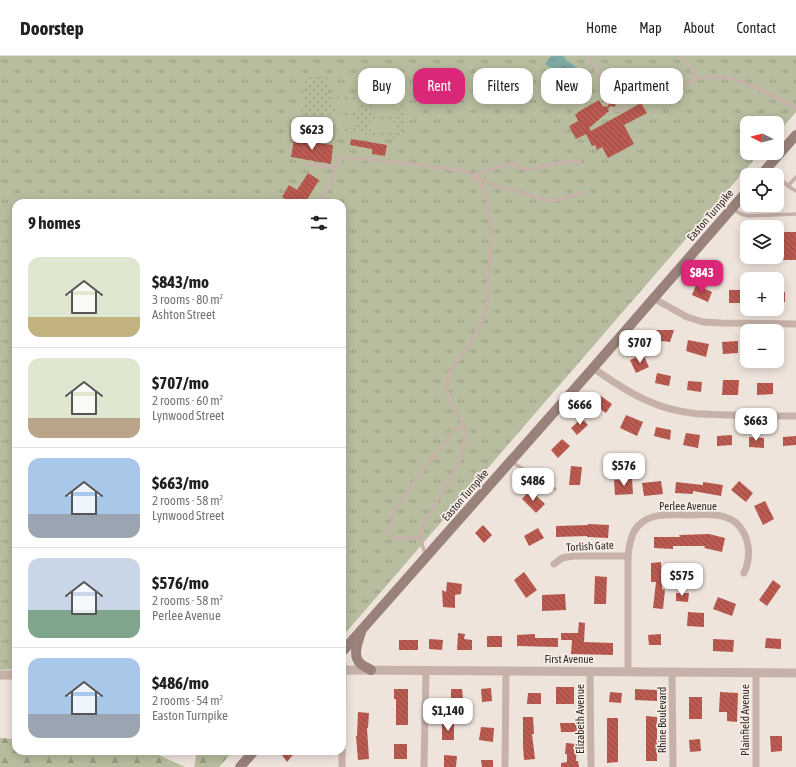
<!DOCTYPE html>
<html lang="en">
<head>
<meta charset="utf-8">
<style>
  body { margin:0; font-family:"Asap Condensed",sans-serif; background:#f2f2f2; color:#202124; height:100vh; display:flex; flex-direction:column; font-size:15px; white-space:nowrap }
  * { box-sizing:border-box; margin:0 }
  p { font-size:13px; color:#757577 }
  .icon { flex:none; width:22px; height:22px; fill:none; stroke:currentColor; stroke-width:2; stroke-linecap:round; stroke-linejoin:round }
  .map { position:relative; flex:1; overflow:hidden }
  .details { position:absolute; left:12px; top:143px; width:334px; height:556px; display:flex; flex-direction:column; background:#fff; border-radius:12px; box-shadow:0 2px 10px #0003 }
  .details>* { flex:none }
  .hud { position:absolute; left:358px; top:12px; width:378px; height:36px; display:flex; gap:8px }
  .needle { width:26px; rotate:276deg }
  .controls { position:absolute; left:740px; top:60px; display:grid; gap:8px }
  .controls a { display:grid; place-items:center; width:44px; height:44px; border-radius:8px; background:#fff; box-shadow:0 2px 10px #0003; font-size:20px }
  .price { position:absolute; translate:-50% -34px; padding:0 9px; border-radius:8px; background:#fff; color:#222; font-size:13px; line-height:26px; filter:drop-shadow(0 1px 2px #0008) }
  .price::after { content:''; position:absolute; left:50%; top:24px; width:12px; height:9px; margin-left:-6px; background:inherit; clip-path:polygon(0 0,100% 0,50% 100%) }
  .price.on { background:#db2777; color:#fff }
  ul { padding:0; list-style:none }
  li { display:flex; align-items:center; gap:12px; height:100px; padding:0 16px }
  li+li { border-top:1px solid #e0e0e0 }
  li span { display:grid; place-items:center; flex:none; width:112px; height:80px; border-radius:12px; color:#555 }
  li>.icon { margin-inline-start:auto }
  span .icon { width:48px; height:48px; fill:#fffc; stroke-width:1 }
  li b { font-size:17px }
  h2 { display:flex; justify-content:space-between; align-items:center; height:48px; padding:0 16px; font-size:17px }
  .tag { padding:0 14px; border-radius:12px; background:#fff; box-shadow:0 2px 10px #0003; font-size:14px; line-height:36px }
  .tag.on { background:#db2777; color:#fff }
  header { display:flex; align-items:center; gap:24px; box-sizing:border-box; height:56px; padding:0 20px; background:#fff; border-bottom:1px solid #e0e0e0 }
  header strong { font-size:19px }
  nav { display:flex; gap:22px; margin-inline-start:auto; font-size:14px }
  .map>svg:first-child { display:block }
  .grass { fill:url(#grass-tufts) }
  .forest { fill:url(#forest-firs) }
  .park { fill:url(#park-dots) }
  .garden { fill:#b7bd9e }
  .water { fill:url(#water-ripples) }
  .building { fill:url(#building-back-hatch) }
  .lines { fill:none; stroke-linecap:round; stroke-linejoin:round }
  .service { stroke:#c6b2a9; stroke-width:3.5 }
  .minor { stroke:#c6b2a9; stroke-width:7 }
  .tertiary { stroke:#c6b2a9; stroke-width:9 }
  .secondary { stroke:#9a827b; stroke-width:10 }
  .labels { text-anchor:middle; stroke-width:3.5; stroke-linejoin:round; paint-order:stroke }
  .street-label { font-size:11px; fill:#342a28; stroke:#f7eee8 }
</style>
</head>
<body>
<header>
<strong>Doorstep</strong>
<nav><a>Home</a><a>Map</a><a>About</a><a>Contact</a></nav>
</header>
<div class="map">
<svg width="796" height="711" viewBox="0 0 796 711">
  <defs>
    <pattern id="grass-tufts" width="24" height="20" patternUnits="userSpaceOnUse"><rect width="24" height="20" fill="#b7bd9e"/><path d="M3 7l-1-3M5 7V3M7 7l1-3M15 17l-1-3M17 17v-4M19 17l1-3" fill="none" stroke="#969a81"/></pattern>
    <pattern id="forest-firs" width="22" height="20" patternUnits="userSpaceOnUse"><rect width="22" height="20" fill="#b7bd9e"/><path d="M5 1l3.5 6h-7zM16 11l3.5 6h-7z" fill="#969a81"/></pattern>
    <pattern id="park-dots" width="8" height="8" patternUnits="userSpaceOnUse"><rect width="8" height="8" fill="#b7bd9e"/><path d="M2 2h.1M6 6h.1" fill="none" stroke="#969a81" stroke-width="1.8" stroke-linecap="round"/></pattern>
    <pattern id="water-ripples" width="26" height="14" patternUnits="userSpaceOnUse"><rect width="26" height="14" fill="#7eaaa5"/><path d="M2 4q2-2 4 0t4 0M15 11q2-2 4 0t4 0" fill="none" stroke="#688b86"/></pattern>
    <pattern id="building-back-hatch" width="6" height="6" patternUnits="userSpaceOnUse"><rect width="6" height="6" fill="#ba5a50"/><path d="M-1 5l2 2M0 0l6 6M5-1l2 2" fill="none" stroke="#984b42"/></pattern>
  </defs>
  <rect width="100%" height="100%" fill="#efe4dc"/>
  <path class="grass" d="M 0,0 L 796,0 L 796,56 L 777,78 L 777,67 L 747,67 L 747,97 L 760,97 L 342,581 L 342,147 L 16,147 L 16,613 L 0,614 Z"/>
  <g class="forest">
    <path d="M 0,682 L 16,683 L 16,695 L 150,695 L 185,711 L 0,711 Z"/>
    <path d="M 197,695 L 233,695 L 219,711 L 194,711 Z"/>
  </g>
  <path class="park" d="M 307,19 L 329,22 L 327,37 L 406,47 L 401,83 L 322,72 L 323,62 L 301,59 Z"/>
  <g class="garden">
    <path d="M 333,42 L 359,45 L 357,57 L 331,53 Z"/>
    <path d="M 373,47 L 398,50 L 397,62 L 371,59 Z"/>
    <path d="M 331,57 L 357,61 L 355,73 L 329,69 Z"/>
    <path d="M 371,62 L 396,66 L 395,78 L 369,74 Z"/>
  </g>
  <path class="water" d="M 551,0 L 563,0 L 566,4 L 576,11 L 568,23 L 569,24 L 577,23 L 580,24 L 582,28 L 581,31 L 578,33 L 573,32 L 557,16 L 545,8 Z"/>
  <g class="building">
    <path d="M 599,44 L 603,51 L 604,50 L 606,51 L 608,50 L 609,45 L 611,44 L 616,49 L 614,51 L 611,50 L 609,51 L 608,53 L 609,55 L 589,72 L 591,75 L 641,47 L 647,57 L 624,69 L 634,88 L 608,102 L 602,91 L 597,94 L 595,89 L 592,90 L 586,78 L 576,83 L 569,70 L 578,65 L 575,58 L 578,57 L 578,56 Z"/>
    <path d="M 294,83 L 324,88 L 333,89 L 331,108 L 291,101 Z"/>
    <path d="M 351,83 L 387,89 L 385,100 L 372,98 L 372,93 L 350,89 Z"/>
    <path d="M 308,117 L 319,124 L 305,147 L 292,147 L 282,141 L 289,129 L 297,134 Z"/>
    <rect x="777" y="176" width="19" height="28"/>
    <path d="M 696,229 L 712,236 L 708,246 L 692,239 Z"/>
    <rect x="729" y="234" width="17" height="13"/>
    <rect x="777" y="236" width="8" height="10"/>
    <path d="M 656,274 L 674,274 L 670,286 L 653,284 Z"/>
    <path d="M 688,284 L 709,288 L 706,301 L 686,295 Z"/>
    <path d="M 738,285 L 738,297 L 723,298 L 722,286 Z"/>
    <path d="M 643,298 L 649,311 L 636,317 L 630,304 Z"/>
    <path d="M 657,317 L 671,320 L 669,330 L 655,327 Z"/>
    <path d="M 723,324 L 739,324 L 738,339 L 722,339 Z"/>
    <path d="M 688,325 L 702,326 L 701,336 L 687,334 Z"/>
    <path d="M 757,327 L 773,327 L 773,338 L 757,339 Z"/>
    <path d="M 601,340 L 612,348 L 606,357 L 594,349 Z"/>
    <path d="M 626,359 L 643,366 L 637,380 L 620,372 Z"/>
    <path d="M 582,362 L 588,369 L 577,379 L 571,372 Z"/>
    <path d="M 656,371 L 671,374 L 670,384 L 654,380 Z"/>
    <path d="M 686,377 L 700,379 L 698,392 L 683,389 Z"/>
    <path d="M 732,379 L 732,389 L 717,390 L 717,380 Z"/>
    <path d="M 796,380 L 796,389 L 783,390 L 783,381 Z"/>
    <path d="M 749,381 L 764,382 L 764,392 L 749,391 Z"/>
    <path d="M 562,383 L 570,390 L 558,402 L 551,394 Z"/>
    <path d="M 571,410 L 582,411 L 580,429 L 569,429 Z"/>
    <path d="M 632,422 L 633,438 L 615,439 L 614,424 Z"/>
    <path d="M 661,425 L 663,438 L 644,440 L 642,427 Z"/>
    <path d="M 739,425 L 753,437 L 746,446 L 731,434 Z"/>
    <path d="M 676,426 L 703,429 L 703,426 L 723,429 L 721,440 L 693,435 L 693,438 L 675,437 Z"/>
    <path d="M 530,434 L 545,448 L 536,457 L 522,443 Z"/>
    <path d="M 765,445 L 774,463 L 763,469 L 754,450 Z"/>
    <path d="M 588,468 L 609,469 L 608,482 L 587,481 L 587,480 L 556,481 L 556,470 L 588,469 Z"/>
    <path d="M 483,469 L 492,479 L 484,487 L 475,477 Z"/>
    <path d="M 538,472 L 544,482 L 529,490 L 524,480 Z"/>
    <path d="M 709,478 L 725,482 L 722,496 L 704,492 L 705,490 L 673,490 L 673,493 L 654,492 L 654,481 L 680,481 L 679,479 Z"/>
    <path d="M 661,506 L 662,533 L 665,534 L 663,553 L 653,552 L 656,526 L 651,526 L 651,507 Z"/>
    <path d="M 524,516 L 537,534 L 526,542 L 514,524 Z"/>
    <path d="M 595,520 L 607,521 L 606,548 L 594,548 Z"/>
    <path d="M 773,524 L 781,530 L 767,550 L 759,544 Z"/>
    <path d="M 447,526 L 462,528 L 461,538 L 455,539 L 455,552 L 443,551 L 442,534 L 446,536 Z"/>
    <path d="M 676,537 L 689,537 L 688,546 L 676,545 Z"/>
    <path d="M 565,538 L 566,554 L 542,555 L 542,539 Z"/>
    <path d="M 718,541 L 736,548 L 732,560 L 713,553 Z"/>
    <path d="M 688,556 L 704,557 L 704,571 L 687,570 Z"/>
    <path d="M 579,566 L 585,567 L 584,586 L 613,587 L 613,599 L 571,598 L 572,584 L 561,584 L 561,577 L 578,577 Z"/>
    <path d="M 458,577 L 465,578 L 464,583 L 472,584 L 472,594 L 457,594 Z"/>
    <path d="M 535,578 L 535,582 L 558,582 L 558,591 L 517,590 L 517,579 Z"/>
    <path d="M 661,578 L 661,589 L 649,589 L 648,579 Z"/>
    <rect x="487" y="580" width="15" height="11"/>
    <path d="M 766,582 L 781,583 L 781,593 L 765,592 Z"/>
    <path d="M 429,583 L 443,584 L 442,594 L 429,593 Z"/>
    <path d="M 713,583 L 734,584 L 733,596 L 713,595 Z"/>
    <rect x="399" y="584" width="19" height="10"/>
    <rect x="556" y="631" width="18" height="17"/>
    <path d="M 491,632 L 492,645 L 482,646 L 481,633 Z"/>
    <path d="M 394,633 L 408,633 L 408,669 L 396,669 L 396,643 L 394,643 Z"/>
    <path d="M 451,633 L 462,633 L 463,643 L 451,643 Z"/>
    <path d="M 635,633 L 657,634 L 657,645 L 635,644 Z"/>
    <path d="M 610,636 L 622,637 L 621,647 L 609,646 Z"/>
    <path d="M 720,636 L 738,637 L 737,666 L 727,665 L 727,656 L 719,656 Z"/>
    <path d="M 528,637 L 541,637 L 541,648 L 527,648 Z"/>
    <rect x="689" y="641" width="13" height="22"/>
    <path d="M 358,656 L 369,657 L 368,672 L 367,672 L 369,703 L 358,704 L 356,680 L 357,680 Z"/>
    <path d="M 646,660 L 657,661 L 657,705 L 646,705 Z"/>
    <path d="M 523,661 L 533,661 L 534,678 L 532,678 L 535,703 L 524,704 L 523,689 Z"/>
    <path d="M 607,662 L 618,662 L 618,706 L 607,707 Z"/>
    <path d="M 560,667 L 579,667 L 578,676 L 561,676 Z"/>
    <rect x="442" y="668" width="12" height="16"/>
    <path d="M 481,671 L 494,672 L 493,686 L 479,684 Z"/>
    <path d="M 770,680 L 782,680 L 782,695 L 771,696 Z"/>
    <path d="M 700,683 L 701,695 L 690,696 L 689,684 Z"/>
    <path d="M 566,687 L 577,688 L 576,705 L 578,705 L 579,711 L 561,711 L 561,707 L 567,706 L 567,698 L 565,698 Z"/>
    <rect x="394" y="688" width="13" height="15"/>
    <path d="M 279,695 L 296,695 L 287,706 Z"/>
    <path d="M 444,699 L 457,700 L 456,711 L 444,711 Z"/>
    <path d="M 481,704 L 493,704 L 493,711 L 482,711 Z"/>
  </g>
  <g class="lines">
    <g class="service">
      <path d="M 589,0 L 603,28 C 626,17 647,22 662,42 L 678,31 L 697,22 L 720,21 L 736,23 L 766,37 L 796,52"/>
      <path d="M 680,0 L 692,14 L 697,22"/>
      <path d="M 603,28 L 606,36 L 605,42 L 606,48"/>
      <path d="M 611,53 C 618,56 623,54 628,48 L 637,24"/>
      <path d="M 306,108 L 332,111 L 335,111 L 343,101 C 376,104 410,107 443,112 C 453,113 467,114 474,121 C 501,143 488,219 486,250 L 484,259 L 475,280 L 450,315 C 448,320 447,324 447,330 C 446,348 463,357 464,374 C 466,398 454,417 442,436 C 435,448 428,459 422,470 C 419,482 422,489 426,500"/>
      <path d="M 768,113 L 775,119"/>
      <path d="M 473,119 L 512,107 L 519,112 L 530,113 L 559,107 L 580,105"/>
      <path d="M 476,121 L 496,130 L 525,137 L 548,146 L 586,136"/>
      <path d="M 777,121 L 791,132 L 796,135"/>
      <path d="M 788,130 L 796,121"/>
      <path d="M 321,141 L 330,130 L 335,111"/>
      <path d="M 733,153 L 741,158 L 748,160 L 796,158"/>
      <path d="M 512,406 L 555,433"/>
      <path d="M 420,482 L 394,482 L 386,476 L 393,467 L 392,456 L 439,393 L 447,382 L 455,374 L 463,369"/>
    </g>
    <g class="minor">
      <path d="M 653,242 L 687,261 L 703,266 L 721,267 L 796,268"/>
      <path d="M 593,312 C 611,324 628,337 648,345 C 679,359 707,359 741,359 C 759,360 778,360 796,360"/>
      <path d="M 554,508 L 562,502 L 574,500 L 628,500"/>
      <path d="M 590,615 L 591,711"/>
      <path d="M 628,616 L 628,500 C 629,490 631,476 639,469 C 652,456 672,459 688,459 C 700,459 714,457 725,461 C 745,467 752,490 747,509 C 746,512 745,515 744,517"/>
      <path d="M 672,616 L 673,711"/>
      <path d="M 342,711 L 343,614"/>
      <path d="M 424,711 L 426,614"/>
      <path d="M 505,711 L 506,615"/>
      <path d="M 756,711 L 756,617"/>
    </g>
    <g class="tertiary">
      <path d="M 342,614 L 796,617"/>
      <path d="M 0,619 L 16,619"/>
    </g>
    <g class="secondary">
      <path d="M 761,119 L 796,79"/>
      <path d="M 361,576 C 358,586 351,601 362,609 C 365,611 368,612 371,614"/>
      <path d="M 342,596 L 593,312 L 747,135"/>
      <path d="M 240,711 L 254,695"/>
    </g>
  </g>
  <g class="labels">
    <g class="street-label">
      <text transform="translate(710 159) rotate(-49)" y="4">Easton Turnpike</text>
      <text transform="translate(465 439) rotate(-49)" y="4">Easton Turnpike</text>
      <text x="688" y="454">Perlee Avenue</text>
      <text transform="translate(590 490) rotate(-3)" y="4">Torlish Gate</text>
      <text x="569" y="607">First Avenue</text>
      <text transform="translate(580 663) rotate(-90)" y="4">Elizabeth Avenue</text>
      <text transform="translate(662 664) rotate(-90)" y="4">Rhine Boulevard</text>
      <text transform="translate(745 664) rotate(-90)" y="4">Plainfield Avenue</text>
    </g>
  </g>
</svg>
<div class="controls">
<a><svg class="needle" viewBox="-14 -14 28 28"><path d="M0-13l5 13h-10z" fill="#e53935"/><path d="M0 13l5-13h-10z" fill="#757577"/></svg></a>
<a><svg class="icon" aria-label="locate" viewBox="0 0 24 24"><circle cx="12" cy="12" r="6"/><path d="M12 2v4M12 18v4M2 12h4M18 12h4"/></svg></a>
<a><svg class="icon" aria-label="layers" viewBox="0 0 24 24"><path d="M12 4l9 5-9 5-9-5zM3 14l9 5 9-5"/></svg></a>
<a>+</a>
<a>−</a>
</div>
<b class="price" style="left:312px;top:95px">$623</b>
<b class="price on" style="left:702px;top:238px">$843</b>
<b class="price" style="left:640px;top:308px">$707</b>
<b class="price" style="left:580px;top:370px">$666</b>
<b class="price" style="left:756px;top:386px">$663</b>
<b class="price" style="left:624px;top:431px">$576</b>
<b class="price" style="left:533px;top:446px">$486</b>
<b class="price" style="left:682px;top:541px">$575</b>
<b class="price" style="left:448px;top:676px">$1,140</b>
<div class="hud">
<a class="tag">Buy</a>
<a class="tag on">Rent</a>
<a class="tag">Filters</a>
<a class="tag">New</a>
<a class="tag">Apartment</a>
</div>
<section class="details">
<h2>9 homes<svg class="icon" aria-label="filters" viewBox="0 0 24 24"><path d="M4 7h16M4 17h16"/><circle cx="9" cy="7" r="2"/><circle cx="15" cy="17" r="2"/></svg></h2>
<ul>
<li><span style="background:linear-gradient(#dfe7d0 75%,#c2b280 0)"><svg class="icon" aria-label="home" viewBox="0 0 24 24"><path d="M3 11l9-7 9 7M6 9v11h12V9"/></svg></span><div><b>$843/mo</b><p>3 rooms · 80 m²</p><p>Ashton Street</p></div></li>
<li><span style="background:linear-gradient(#dfe7d0 75%,#b9a48a 0)"><svg class="icon" aria-label="home" viewBox="0 0 24 24"><path d="M3 11l9-7 9 7M6 9v11h12V9"/></svg></span><div><b>$707/mo</b><p>2 rooms · 60 m²</p><p>Lynwood Street</p></div></li>
<li><span style="background:linear-gradient(#a9c7e8 70%,#9aa5b1 0)"><svg class="icon" aria-label="home" viewBox="0 0 24 24"><path d="M3 11l9-7 9 7M6 9v11h12V9"/></svg></span><div><b>$663/mo</b><p>2 rooms · 58 m²</p><p>Lynwood Street</p></div></li>
<li><span style="background:linear-gradient(#c9d6e8 65%,#7fa58c 0)"><svg class="icon" aria-label="home" viewBox="0 0 24 24"><path d="M3 11l9-7 9 7M6 9v11h12V9"/></svg></span><div><b>$576/mo</b><p>2 rooms · 58 m²</p><p>Perlee Avenue</p></div></li>
<li><span style="background:linear-gradient(#a9c7e8 70%,#9aa5b1 0)"><svg class="icon" aria-label="home" viewBox="0 0 24 24"><path d="M3 11l9-7 9 7M6 9v11h12V9"/></svg></span><div><b>$486/mo</b><p>2 rooms · 54 m²</p><p>Easton Turnpike</p></div></li>
</ul>
</section>
</div>
</body>
</html>
